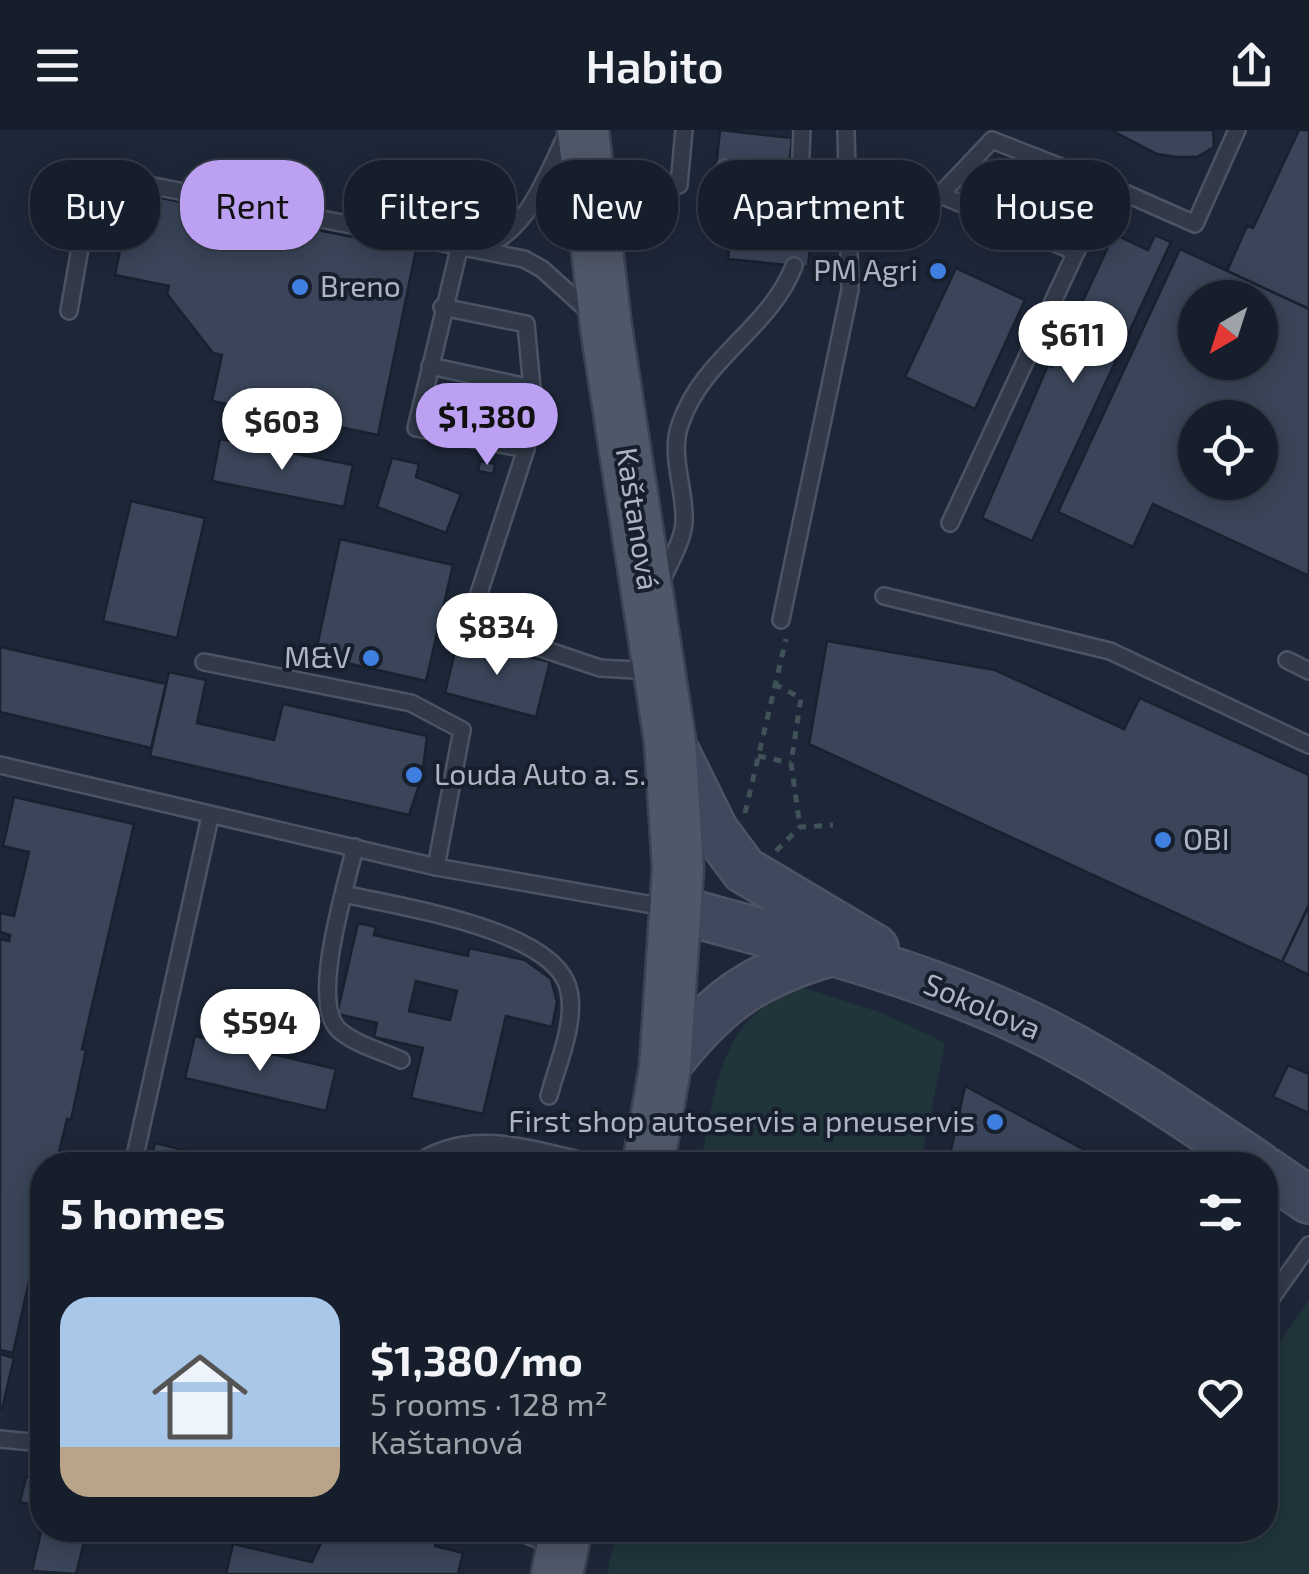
<!DOCTYPE html>
<html lang="en">
<head>
<meta charset="utf-8">
<style>
  body { margin:0; font-family:"Exo 2",sans-serif; background:#1f2633; color:#f1f3f6; height:100vh; display:flex; flex-direction:column; font-size:38px; white-space:nowrap }
  * { box-sizing:border-box; margin:0 }
  p { font-size:32px; color:#9ea2a9 }
  .icon { flex:none; width:55px; height:55px; fill:none; stroke:currentColor; stroke-width:2; stroke-linecap:round; stroke-linejoin:round }
  .map { position:relative; flex:1; overflow:hidden }
  .panel { position:absolute; left:30px; top:1022px; width:1248px; height:390px; display:flex; flex-direction:column; background:#161d2b; border-radius:40px; box-shadow:0 5px 25px #0003,0 0 0 2px #353b47 }
  .panel>* { flex:none }
  .banner { position:absolute; left:30px; top:30px; width:1250px; height:90px; display:flex; gap:20px }
  .needle { width:65px; rotate:219deg }
  .tools { position:absolute; left:1178px; top:150px; display:grid; gap:20px }
  .tools a { display:grid; place-items:center; width:100px; height:100px; border-radius:50%; background:#161d2b; box-shadow:0 5px 25px #0003,0 0 0 2px #353b47; font-size:50px }
  .price { position:absolute; translate:-50% -85px; padding:0 22px; border-radius:35px; background:#fff; color:#222; font-size:32px; line-height:65px; filter:drop-shadow(0 2px 5px #0008) }
  .price::after { content:''; position:absolute; left:50%; top:60px; width:30px; height:22px; margin-left:-15px; background:inherit; clip-path:polygon(0 0,100% 0,50% 100%) }
  .price.on { background:#bca0f2; color:#111 }
  ul { padding:0; list-style:none }
  li { display:flex; align-items:center; gap:30px; height:250px; padding:0 30px }
  li+li { border-top:2px solid #353b47 }
  li span { display:grid; place-items:center; flex:none; width:280px; height:200px; border-radius:30px; color:#555 }
  li>.icon { margin-inline-start:auto }
  span .icon { width:120px; height:120px; fill:#fffc; stroke-width:1 }
  li b { font-size:42px }
  h2 { display:flex; justify-content:space-between; align-items:center; height:120px; padding:0 30px; font-size:42px }
  .tag { padding:0 35px; border-radius:40px; background:#161d2b; box-shadow:0 5px 25px #0003,0 0 0 2px #353b47; font-size:35px; line-height:90px }
  .tag.on { background:#bca0f2; color:#111 }
  header { display:flex; justify-content:space-between; align-items:center; height:130px; padding:0 30px; background:#161d2b; font-size:45px; font-weight:600 }
  .map>svg:first-child { display:block }
  .green { fill:#20353a }
  .building { fill:#3a4559; stroke:#19212f; stroke-width:2.5; fill-rule:evenodd }
  .lines { fill:none; stroke-linecap:round; stroke-linejoin:round }
  .lane-casing { stroke:#4c5464; stroke-width:20 }
  .secondary-casing { stroke:#4c5464; stroke-width:50 }
  .primary-casing { stroke:#3b4352; stroke-width:55 }
  .path { stroke:#3e5257; stroke-width:5; stroke-dasharray:8 8; stroke-linecap:butt }
  .lane { stroke:#323a49; stroke-width:15 }
  .secondary { stroke:#3f485c; stroke-width:45 }
  .primary { stroke:#4f5869; stroke-width:50 }
  .shop-dot { fill:#3f7fe0; stroke:#171f2d; stroke-width:4 }
  .labels { text-anchor:middle; stroke-width:8; stroke-linejoin:round; paint-order:stroke }
  .poi-label { font-size:30px; fill:#acb4c6; stroke:#171f2d; text-anchor:end }
  .street-label { font-size:30px; fill:#acb4c6; stroke:#171f2d }
</style>
</head>
<body>
<header><svg class="icon" aria-label="menu" viewBox="0 0 24 24"><path d="M4 6h16M4 12h16M4 18h16"/></svg>Habito<svg class="icon" aria-label="share" viewBox="0 0 24 24"><path d="M12 15V3M7 8l5-5 5 5M5 13v7h14v-7"/></svg></header>
<div class="map">
<svg width="1309" height="1444" viewBox="0 0 1309 1444">
  <rect width="100%" height="100%" fill="#1e2739"/>
  <g class="green">
    <path d="M 804,858 L 882,883 L 945,913 L 920,1035 L 700,1035 C 717,957 717,885 804,858 Z"/>
    <path d="M 1309,1170 L 1309,1444 L 607,1444 L 617,1400 L 1265,1400 L 1265,1233 Z"/>
  </g>
  <g class="building">
    <path d="M 720,0 L 792,8 L 786,66 L 735,62 L 737,39 L 716,37 Z"/>
    <path d="M 1111,0 L 1213,0 L 1214,17 L 1197,27 L 1176,27 L 1157,24 Z"/>
    <path d="M 1299,0 L 1309,0 L 1309,179 L 1227,141 L 1247,96 L 1253,98 Z"/>
    <path d="M 132,62 L 416,120 L 378,305 L 212,271 L 222,225 L 213,223 L 167,164 L 169,156 L 115,145 Z"/>
    <path d="M 735,62 L 761,64 L 759,89 L 812,95 L 808,137 L 728,129 Z"/>
    <path d="M 1114,104 L 1148,120 L 1155,105 L 1171,112 L 1032,411 L 982,388 L 1048,235 L 1052,237 Z"/>
    <path d="M 1180,119 L 1309,179 L 1309,446 L 1153,374 L 1133,417 L 1058,382 ZM 1195,168 L 1260,168 L 1260,232 L 1195,232 ZM 1195,288 L 1260,288 L 1260,352 L 1195,352 Z"/>
    <path d="M 956,138 L 1025,170 L 975,279 L 905,247 Z"/>
    <path d="M 220,309 L 353,335 L 344,377 L 212,351 Z"/>
    <path d="M 392,328 L 419,334 L 416,347 L 461,364 L 446,403 L 377,377 Z"/>
    <path d="M 480,331 L 495,334 L 493,344 L 478,341 Z"/>
    <path d="M 131,371 L 205,388 L 177,508 L 103,491 Z"/>
    <path d="M 340,409 L 453,435 L 426,551 L 315,526 Z"/>
    <path d="M 458,509 L 550,532 L 536,587 L 445,563 Z"/>
    <path d="M 827,511 L 995,540 L 1124,599 L 1140,568 L 1309,645 L 1309,775 L 1282,832 L 809,614 Z"/>
    <path d="M 0,517 L 166,554 L 151,618 L 0,582 Z"/>
    <path d="M 169,542 L 206,550 L 197,593 L 274,610 L 283,574 L 427,606 L 422,647 L 409,685 L 150,626 Z"/>
    <path d="M 14,667 L 134,694 L 82,919 L 86,920 L 71,990 L 67,989 L 56,1035 L 42,1035 L 42,1094 L 13,1223 L 0,1220 L 0,809 L 9,811 L 10,805 L 0,802 L 0,783 L 14,786 L 29,722 L 3,716 Z"/>
    <path d="M 1309,775 L 1309,845 L 1282,832 Z"/>
    <path d="M 358,793 L 376,797 L 374,805 L 468,826 L 469,818 L 525,830 L 551,849 L 557,872 L 552,897 L 506,886 L 483,984 L 411,968 L 423,918 L 374,907 L 377,893 L 337,884 ZM 416,851 L 457,861 L 450,890 L 409,881 Z"/>
    <path d="M 195,906 L 336,939 L 326,981 L 185,948 Z"/>
    <path d="M 1288,935 L 1309,944 L 1309,983 L 1273,967 Z"/>
    <path d="M 965,956 L 1113,1035 L 961,1035 L 949,1029 Z"/>
    <path d="M 155,1013 L 213,1027 L 211,1035 L 150,1035 Z"/>
    <path d="M 0,1224 L 14,1228 L 2,1279 L 0,1278 Z"/>
    <path d="M 26,1347 L 36,1349 L 30,1374 L 20,1372 Z"/>
    <path d="M 42,1397 L 87,1400 L 76,1444 L 32,1441 Z"/>
    <path d="M 275,1400 L 303,1400 L 297,1410 Z"/>
    <path d="M 327,1400 L 425,1400 L 437,1405 L 435,1416 L 463,1423 L 458,1444 L 226,1444 L 233,1414 L 312,1432 Z"/>
  </g>
  <g class="lines">
    <defs>
      <g id="lane">
        <path d="M 725,38 L 721,65 L 733,77"/>
        <path d="M 847,39 L 917,55 L 1076,122 L 1107,55 L 1195,94 L 1237,0"/>
        <path d="M 679,55 L 684,0"/>
        <path d="M 940,65 L 992,10 L 1107,55"/>
        <path d="M 760,80 L 799,83"/>
        <path d="M 798,93 L 802,0"/>
        <path d="M 460,115 L 416,298 L 526,319"/>
        <path d="M 479,118 C 529,103 547,43 568,2"/>
        <path d="M 442,177 L 526,194 L 532,258 L 526,319 L 469,494 L 600,538 L 652,541"/>
        <path d="M 69,181 L 93,44 L 524,129 L 542,139 L 592,184"/>
        <path d="M 430,236 L 532,258"/>
        <path d="M 950,393 L 1076,122"/>
        <path d="M 662,450 C 669,433 683,411 684,392 C 686,360 668,324 681,292 C 704,227 770,198 794,136"/>
        <path d="M 884,466 L 1110,521 L 1309,615"/>
        <path d="M 781,490 L 850,160 L 846,0"/>
        <path d="M 1287,530 L 1309,541"/>
        <path d="M 204,532 L 411,573 L 462,600 L 436,737"/>
        <path d="M 0,635 L 436,737 L 670,778"/>
        <path d="M 355,717 C 346,756 310,870 338,899 C 352,913 383,922 401,930"/>
        <path d="M 344,764 C 399,777 557,799 569,861 C 576,894 557,935 549,966"/>
        <path d="M 133,1035 L 210,687"/>
        <path d="M 415,1035 C 471,994 538,1022 601,1035"/>
        <path d="M 1265,1177 L 1309,1115"/>
        <path d="M 0,1309 L 42,1313"/>
        <path d="M 515,1400 L 554,1416"/>
      </g>
      <g id="secondary">
        <path d="M 673,616 L 715,701 L 744,740 L 875,818"/>
        <path d="M 679,780 C 797,812 921,842 1032,896 C 1112,935 1184,985 1258,1035"/>
        <path d="M 665,938 C 715,873 751,846 829,823"/>
        <path d="M 1265,1040 L 1309,1070"/>
      </g>
      <g id="primary">
        <path d="M 583,0 L 606,197 L 670,611 L 678,739 L 665,938 L 648,1035"/>
        <path d="M 557,1444 L 566,1400"/>
      </g>
    </defs>
    <use href="#lane" class="lane-casing"/>
    <use href="#secondary" class="secondary-casing"/>
    <use href="#primary" class="primary-casing"/>
    <g class="path">
      <path d="M 774,554 L 801,568 L 791,633 L 800,697"/>
      <path d="M 758,626 L 791,633"/>
      <path d="M 745,683 L 786,509"/>
      <path d="M 776,721 L 800,697 L 833,695"/>
    </g>
    <use href="#lane" class="lane"/>
    <use href="#secondary" class="secondary"/>
    <use href="#primary" class="primary"/>
  </g>
  <g class="shop-dot">
    <circle cx="938" cy="141" r="10"/>
    <circle cx="300" cy="157" r="10"/>
    <circle cx="371" cy="528" r="10"/>
    <circle cx="414" cy="645" r="10"/>
    <circle cx="1163" cy="710" r="10"/>
    <circle cx="995" cy="992" r="10"/>
  </g>
  <g class="labels">
    <g class="poi-label">
      <text x="918" y="151">PM Agri</text>
      <text x="320" y="167" text-anchor="start">Breno</text>
      <text x="351" y="538">M&amp;V</text>
      <text x="434" y="655" text-anchor="start">Louda Auto a. s.</text>
      <text x="1183" y="720" text-anchor="start">OBI</text>
      <text x="975" y="1002">First shop autoservis a pneuservis</text>
    </g>
    <g class="street-label">
      <text transform="translate(637 389) rotate(81)" y="10">Kaštanová</text>
      <text transform="translate(982 877) rotate(23)" y="10">Sokolova</text>
    </g>
  </g>
</svg>
<div class="tools">
<a><svg class="needle" viewBox="-14 -14 28 28"><path d="M0-13l5 13h-10z" fill="#e53935"/><path d="M0 13l5-13h-10z" fill="#9ea2a9"/></svg></a>
<a><svg class="icon" aria-label="locate" viewBox="0 0 24 24"><circle cx="12" cy="12" r="6"/><path d="M12 2v4M12 18v4M2 12h4M18 12h4"/></svg></a>
</div>
<b class="price" style="left:1073px;top:256px">$611</b>
<b class="price on" style="left:487px;top:338px">$1,380</b>
<b class="price" style="left:282px;top:343px">$603</b>
<b class="price" style="left:497px;top:548px">$834</b>
<b class="price" style="left:260px;top:944px">$594</b>
<div class="banner">
<a class="tag">Buy</a>
<a class="tag on">Rent</a>
<a class="tag">Filters</a>
<a class="tag">New</a>
<a class="tag">Apartment</a>
<a class="tag">House</a>
</div>
<section class="panel">
<h2>5 homes<svg class="icon" aria-label="filters" viewBox="0 0 24 24"><path d="M4 7h16M4 17h16"/><circle cx="9" cy="7" r="2"/><circle cx="15" cy="17" r="2"/></svg></h2>
<ul>
<li><span style="background:linear-gradient(#a9c7e8 75%,#b9a48a 0)"><svg class="icon" aria-label="home" viewBox="0 0 24 24"><path d="M3 11l9-7 9 7M6 9v11h12V9"/></svg></span><div><b>$1,380/mo</b><p>5 rooms · 128 m²</p><p>Kaštanová</p></div><svg class="icon" aria-label="heart" viewBox="0 0 24 24"><path d="M12 20l-8-8c-3-5 5-10 8-4 3-6 11-1 8 4z"/></svg></li>
</ul>
</section>
</div>
</body>
</html>
